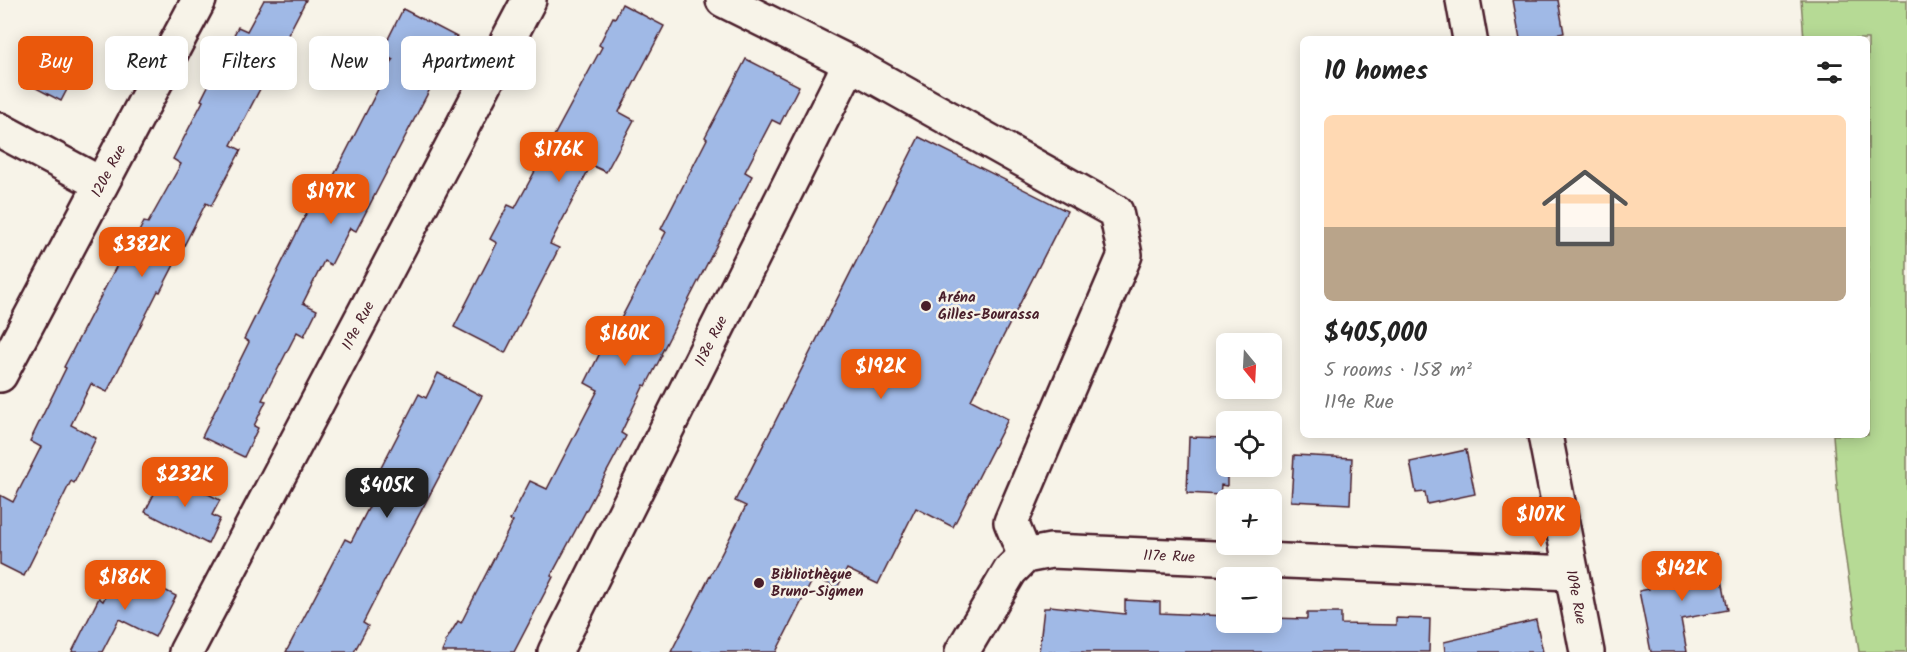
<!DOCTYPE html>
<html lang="en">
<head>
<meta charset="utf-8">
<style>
  body { margin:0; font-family:Kalam,sans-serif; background:#f2f2f2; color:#222; height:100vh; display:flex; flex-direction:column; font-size:22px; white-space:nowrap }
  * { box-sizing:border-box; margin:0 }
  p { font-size:20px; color:#767676 }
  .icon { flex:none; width:33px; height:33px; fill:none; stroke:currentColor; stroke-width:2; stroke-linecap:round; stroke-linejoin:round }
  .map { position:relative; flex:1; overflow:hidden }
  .panel { position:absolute; left:1300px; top:36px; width:570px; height:402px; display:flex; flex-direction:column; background:#fff; border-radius:9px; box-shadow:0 3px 15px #0003 }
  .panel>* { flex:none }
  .banner { position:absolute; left:18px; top:36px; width:570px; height:54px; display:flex; gap:12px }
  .needle { width:39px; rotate:162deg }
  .buttons { position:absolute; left:1216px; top:333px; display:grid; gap:12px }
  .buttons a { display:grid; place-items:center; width:66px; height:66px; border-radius:9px; background:#fff; box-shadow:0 3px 15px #0003; font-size:30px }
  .price { position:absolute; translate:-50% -51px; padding:0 14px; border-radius:12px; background:#ea580c; color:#fff; font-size:20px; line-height:39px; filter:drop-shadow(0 2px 3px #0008) }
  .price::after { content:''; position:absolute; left:50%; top:36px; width:18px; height:14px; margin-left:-9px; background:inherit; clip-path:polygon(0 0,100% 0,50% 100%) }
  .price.selected { background:#222; color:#fff }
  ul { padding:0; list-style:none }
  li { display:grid; align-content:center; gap:12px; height:318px; padding:0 24px }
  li+li { border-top:2px solid #e0e0e0 }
  li span { display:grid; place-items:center; height:186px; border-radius:9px; color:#555 }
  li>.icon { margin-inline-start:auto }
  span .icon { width:108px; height:108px; fill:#fffc; stroke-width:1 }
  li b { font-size:26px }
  h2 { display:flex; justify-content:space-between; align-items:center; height:72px; padding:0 24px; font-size:26px }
  .pill { padding:0 21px; border-radius:9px; background:#fff; box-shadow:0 3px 15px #0003; font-size:21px; line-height:54px }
  .pill.selected { background:#ea580c; color:#fff }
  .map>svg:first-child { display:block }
  .green { fill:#b6da95; stroke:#807c60; stroke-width:1.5 }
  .building { fill:#a0b9e6; stroke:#4a1f2b; stroke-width:1.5 }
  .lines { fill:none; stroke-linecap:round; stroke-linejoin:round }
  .minor-casing { stroke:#4a1f2b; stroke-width:38 }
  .minor { stroke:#f7f3e8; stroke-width:33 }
  .poi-dot { fill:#4a1f2b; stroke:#f7f3e8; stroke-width:2 }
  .labels { text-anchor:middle; stroke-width:5; stroke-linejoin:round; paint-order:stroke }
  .street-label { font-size:15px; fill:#4a1f2b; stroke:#f7f3e8 }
  .poi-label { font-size:15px; font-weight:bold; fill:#4a1f2b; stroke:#f7f3e8; text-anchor:start }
</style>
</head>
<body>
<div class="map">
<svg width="1907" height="652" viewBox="0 0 1907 652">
  <rect width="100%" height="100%" fill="#f7f3e8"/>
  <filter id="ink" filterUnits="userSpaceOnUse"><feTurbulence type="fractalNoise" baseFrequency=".0167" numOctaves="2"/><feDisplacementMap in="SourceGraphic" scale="12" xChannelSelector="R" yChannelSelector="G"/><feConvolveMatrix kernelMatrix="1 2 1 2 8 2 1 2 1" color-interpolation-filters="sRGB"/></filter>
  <g filter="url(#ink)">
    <path class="green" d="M 1801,0 L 1907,0 L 1907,652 L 1859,652 L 1839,512 L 1833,435 L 1868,435 L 1868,39 L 1804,39 Z"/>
    <g class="building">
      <path d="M 264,0 L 306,0 L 231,145 L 241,150 L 211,206 L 206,203 L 160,292 L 158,291 L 107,392 L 91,384 L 71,425 L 96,438 L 74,483 L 71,481 L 24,576 L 0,564 L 0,495 L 13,502 L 41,447 L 30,441 L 66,368 L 64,367 L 117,265 L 114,263 L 129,233 L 136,237 L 144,222 L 148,223 L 181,164 L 173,159 L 203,101 L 201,100 L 238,27 L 247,31 Z"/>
      <path d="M 1513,0 L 1558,0 L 1564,33 L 1534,39 L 1520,39 Z"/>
      <path d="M 622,4 L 664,26 L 619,112 L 634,120 L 606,172 L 591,165 L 550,244 L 559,248 L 505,353 L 454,327 L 497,243 L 490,239 L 508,205 L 515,208 L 602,47 L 599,45 L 613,17 L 615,18 Z"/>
      <path d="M 403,9 L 457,37 L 356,231 L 350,228 L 331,265 L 324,261 L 303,303 L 317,310 L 304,336 L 297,332 L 262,400 L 266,401 L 254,426 L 258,428 L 244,457 L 202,437 L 249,342 L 244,339 L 321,184 L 328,187 L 393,60 L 381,53 Z"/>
      <path d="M 56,40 L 85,55 L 61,101 L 32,86 Z"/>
      <path d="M 746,59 L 799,86 L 780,124 L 772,120 L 745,172 L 752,176 L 661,354 L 662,355 L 646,386 L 644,385 L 621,433 L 626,436 L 551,576 L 553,577 L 514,652 L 442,652 L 446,643 L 445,642 L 458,621 L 461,623 L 513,521 L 510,520 L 530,481 L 547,489 L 598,390 L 585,383 L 612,329 L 615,330 L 666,232 L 661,229 L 707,139 L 705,137 Z"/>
      <path d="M 919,137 L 1067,211 L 971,400 L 1008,419 L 953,527 L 916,508 L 878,584 L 847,569 L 837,588 L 814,577 L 776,652 L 671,652 L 746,506 L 735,501 Z"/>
      <path d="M 438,373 L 482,396 L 393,564 L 363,623 L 368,626 L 354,652 L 286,652 L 345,539 L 351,542 L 373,499 L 367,495 L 419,394 L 426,398 Z"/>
      <path d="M 1189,437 L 1227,438 L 1227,486 L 1221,485 L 1220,495 L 1187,493 Z"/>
      <path d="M 1466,450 L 1475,494 L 1427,504 L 1425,492 L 1416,493 L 1410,462 Z"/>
      <path d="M 1294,455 L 1352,458 L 1350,504 L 1291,501 Z"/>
      <path d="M 165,472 L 220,500 L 212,515 L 220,519 L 208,544 L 145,512 Z"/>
      <path d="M 1717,554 L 1728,610 L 1681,619 L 1687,652 L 1651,652 L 1639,591 L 1649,589 L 1648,587 L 1657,585 L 1656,576 L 1678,571 L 1676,563 Z"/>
      <path d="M 121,567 L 176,596 L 155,637 L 119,619 L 102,652 L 72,652 L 99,598 L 103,601 Z"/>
      <path d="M 1125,600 L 1160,602 L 1160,613 L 1227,616 L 1227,622 L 1272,622 L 1272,618 L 1307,619 L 1307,613 L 1341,613 L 1341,624 L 1396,625 L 1396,618 L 1430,619 L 1429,652 L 1039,652 L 1044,608 L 1049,608 L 1050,606 L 1125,614 Z"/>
      <path d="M 1536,620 L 1543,652 L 1445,652 L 1444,642 Z"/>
    </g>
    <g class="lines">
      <defs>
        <g id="minor">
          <path d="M 723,0 L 850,63 L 1116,212 L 1125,255 L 1011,522 L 1025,556"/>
          <path d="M 1463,0 L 1470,39"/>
          <path d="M 0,130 L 101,184"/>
          <path id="s1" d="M 0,375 L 199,0"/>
          <path id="s2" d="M 1545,435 L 1587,652"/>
          <path id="s3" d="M 186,652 L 529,0"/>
          <path id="s4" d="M 555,652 L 850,63"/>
          <path id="s5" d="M 962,652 L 1010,571 L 1025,556 L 1051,551 L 1571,573"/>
        </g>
      </defs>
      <use href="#minor" class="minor-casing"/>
      <use href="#minor" class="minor"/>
    </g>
  </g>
  <g class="poi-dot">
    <circle cx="926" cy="306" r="6"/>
    <circle cx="759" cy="583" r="6"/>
  </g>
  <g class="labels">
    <g class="street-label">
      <text dy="5" stroke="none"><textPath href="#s1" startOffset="231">120e Rue</textPath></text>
      <text dy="5" stroke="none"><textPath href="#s3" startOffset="369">119e Rue</textPath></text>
      <text dy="5" stroke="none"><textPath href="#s4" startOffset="348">118e Rue</textPath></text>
      <text dy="5" stroke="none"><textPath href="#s5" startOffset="260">117e Rue</textPath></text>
      <text dy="5" stroke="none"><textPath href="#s2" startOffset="165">109e Rue</textPath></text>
    </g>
    <g class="poi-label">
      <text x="938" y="302">Aréna<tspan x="938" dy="17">Gilles-Bourassa</tspan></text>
      <text x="771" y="579">Bibliothèque<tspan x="771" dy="17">Bruno-Sigmen</tspan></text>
    </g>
  </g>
</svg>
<div class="buttons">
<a><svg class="needle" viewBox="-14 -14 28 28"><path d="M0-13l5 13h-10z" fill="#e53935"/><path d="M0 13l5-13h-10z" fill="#767676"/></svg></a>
<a><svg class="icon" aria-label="locate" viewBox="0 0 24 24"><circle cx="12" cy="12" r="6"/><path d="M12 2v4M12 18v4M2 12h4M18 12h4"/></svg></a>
<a>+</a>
<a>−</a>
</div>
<b class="price" style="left:559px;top:183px">$176K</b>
<b class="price" style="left:331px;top:225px">$197K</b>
<b class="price" style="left:142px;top:278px">$382K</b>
<b class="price" style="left:625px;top:367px">$160K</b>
<b class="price" style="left:881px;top:400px">$192K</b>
<b class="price" style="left:185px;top:508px">$232K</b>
<b class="price selected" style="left:387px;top:519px">$405K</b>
<b class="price" style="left:1541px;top:548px">$107K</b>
<b class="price" style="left:1682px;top:602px">$142K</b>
<b class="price" style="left:125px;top:611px">$186K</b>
<div class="banner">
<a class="pill selected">Buy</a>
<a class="pill">Rent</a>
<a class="pill">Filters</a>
<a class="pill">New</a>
<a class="pill">Apartment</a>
</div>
<section class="panel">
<h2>10 homes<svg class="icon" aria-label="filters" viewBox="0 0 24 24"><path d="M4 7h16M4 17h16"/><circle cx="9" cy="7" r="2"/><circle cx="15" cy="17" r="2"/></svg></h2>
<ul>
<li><span style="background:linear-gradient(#ffd9b3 60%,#b9a48a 0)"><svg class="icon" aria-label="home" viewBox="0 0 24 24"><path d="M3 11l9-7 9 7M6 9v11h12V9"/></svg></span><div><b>$405,000</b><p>5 rooms · 158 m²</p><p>119e Rue</p></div></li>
</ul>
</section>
</div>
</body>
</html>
